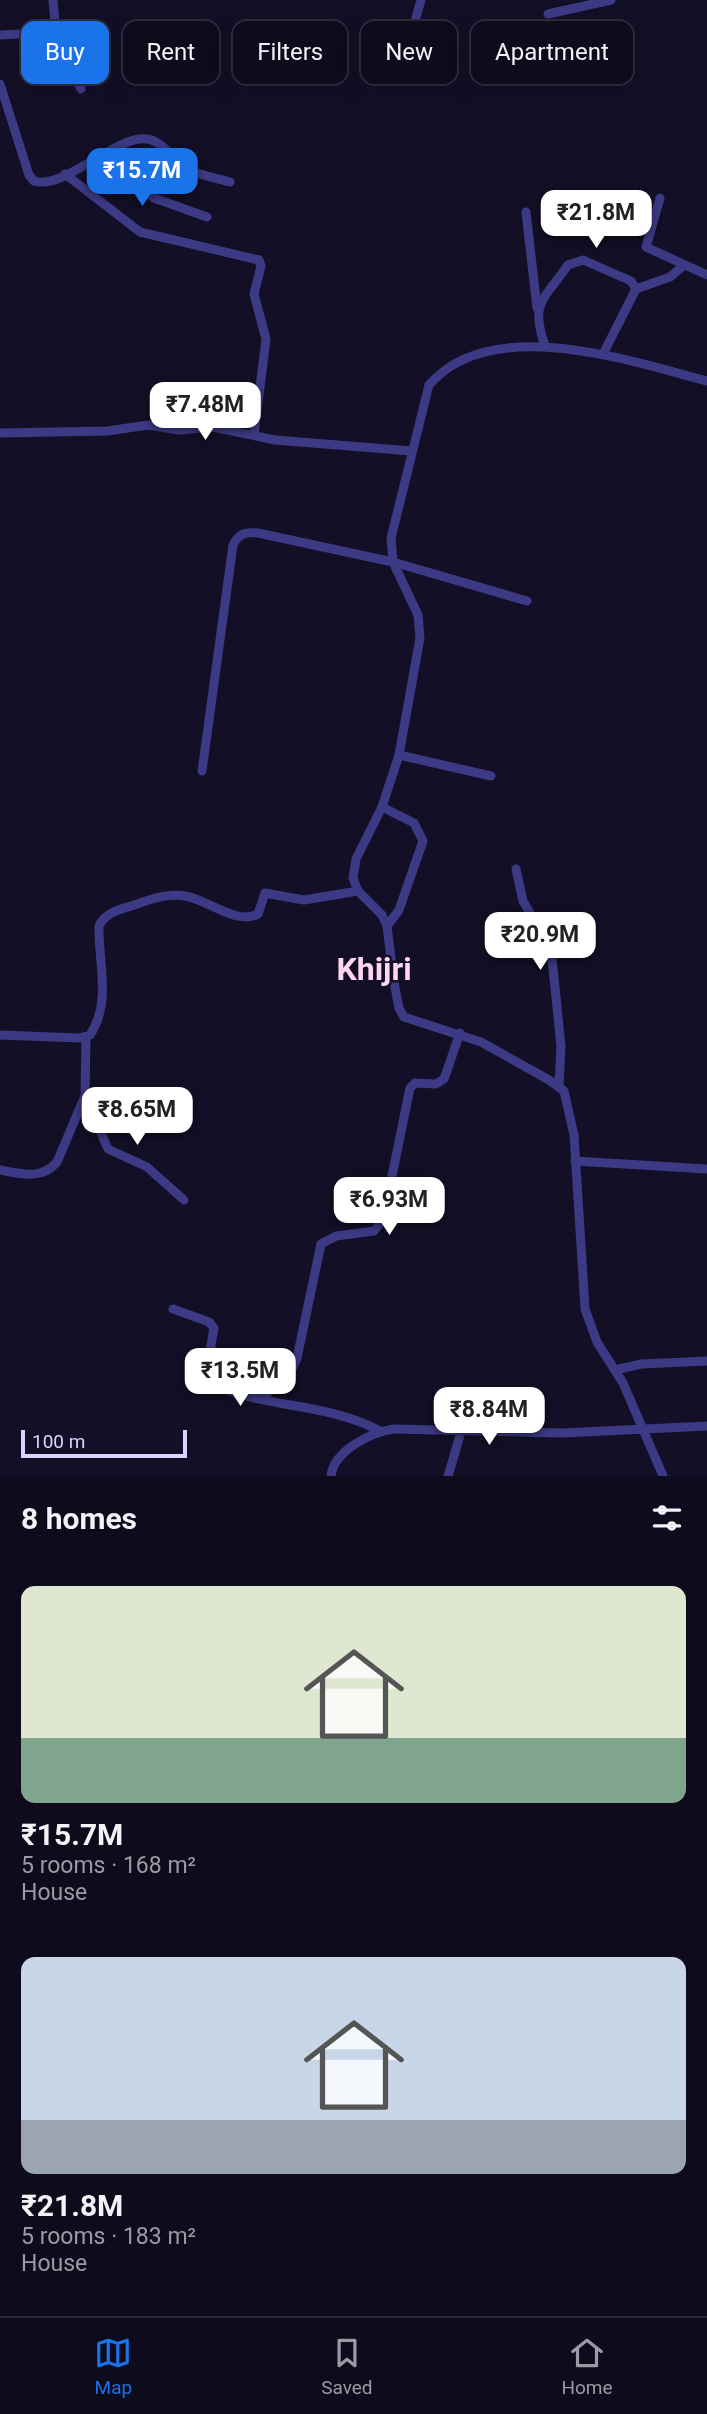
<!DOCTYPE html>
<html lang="en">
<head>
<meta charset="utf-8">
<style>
  body { margin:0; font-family:Roboto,sans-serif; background:#1c1929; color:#f1f3f6; height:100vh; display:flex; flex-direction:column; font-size:26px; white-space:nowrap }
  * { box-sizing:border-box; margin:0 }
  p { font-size:23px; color:#9b9ba3 }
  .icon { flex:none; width:38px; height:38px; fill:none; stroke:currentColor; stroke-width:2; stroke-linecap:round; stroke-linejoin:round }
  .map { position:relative; height:1476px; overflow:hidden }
  .sheet { display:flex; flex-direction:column; background:#0e0b1c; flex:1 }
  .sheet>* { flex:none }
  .banner { position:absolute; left:21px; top:21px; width:665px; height:63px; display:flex; gap:14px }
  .scale { position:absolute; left:21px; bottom:18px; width:166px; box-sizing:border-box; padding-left:7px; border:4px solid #d9d4ff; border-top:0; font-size:19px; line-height:24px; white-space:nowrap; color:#d9d4ff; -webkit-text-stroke:5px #130f26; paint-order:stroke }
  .price { position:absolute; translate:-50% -60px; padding:0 16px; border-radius:14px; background:#fff; color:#222; font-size:23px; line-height:46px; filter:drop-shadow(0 2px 4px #0008) }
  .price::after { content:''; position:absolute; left:50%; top:42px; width:21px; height:16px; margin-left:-10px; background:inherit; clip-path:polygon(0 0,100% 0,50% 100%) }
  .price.on { background:#1a73e8; color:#fff }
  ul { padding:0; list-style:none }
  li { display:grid; align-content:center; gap:14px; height:371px; padding:0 21px }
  li span { display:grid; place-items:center; height:217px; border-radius:14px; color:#555 }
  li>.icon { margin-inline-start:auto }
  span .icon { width:126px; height:126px; fill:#fffc; stroke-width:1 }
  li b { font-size:30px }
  h2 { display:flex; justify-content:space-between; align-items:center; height:84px; padding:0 21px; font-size:30px }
  .pill { padding:0 24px; border-radius:14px; background:#0e0b1c; box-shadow:0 7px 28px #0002,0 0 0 2px #2e2b3b; font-size:24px; line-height:63px }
  .pill.on { background:#1a73e8; color:#fff }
  .menu { display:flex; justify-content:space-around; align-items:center; height:98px; border-top:2px solid #2e2b3b; background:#0e0b1c; font-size:19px; color:#9b9ba3 }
  .menu a { display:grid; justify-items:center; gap:4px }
  .menu .on { color:#1a73e8 }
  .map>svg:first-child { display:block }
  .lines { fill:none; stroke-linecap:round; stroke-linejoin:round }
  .street { stroke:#3d3a85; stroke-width:9 }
  .labels { text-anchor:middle; stroke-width:5; stroke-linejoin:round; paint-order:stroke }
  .district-label { font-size:32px; font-weight:bold; fill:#ffd6f0; stroke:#130f26 }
</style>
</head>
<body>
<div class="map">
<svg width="707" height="1476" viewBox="0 0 707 1476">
  <rect width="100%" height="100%" fill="#130f26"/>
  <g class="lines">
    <g class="street">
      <path d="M 53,0 L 56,33 L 81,89"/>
      <path d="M 548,14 L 611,0"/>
      <path d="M 414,25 L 421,0"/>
      <path d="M 0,35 L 96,30"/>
      <path d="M 0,84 L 29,175 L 34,181 C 61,190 109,143 139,139 C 162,136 171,159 188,169 C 201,176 217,178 230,182"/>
      <path d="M 100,156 L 154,198 L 207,217"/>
      <path d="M 65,174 L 140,232 L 259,260 L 261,266 L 254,294 L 266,339 L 254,435"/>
      <path d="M 660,198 L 646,247 L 707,275"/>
      <path d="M 526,212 L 537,308"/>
      <path d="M 636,289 L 670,277 L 683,266"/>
      <path d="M 545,346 C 530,302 543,301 568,265 L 583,260 L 631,281 L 636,289 L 603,354"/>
      <path d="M 0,433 L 107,431 L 148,425 L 179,430 L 213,427 L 275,440 L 412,451"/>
      <path d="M 399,755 L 491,776"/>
      <path d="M 202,771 L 233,545 C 239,533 245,532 258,533 L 393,562 L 527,601"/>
      <path d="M 382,807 L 414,823 L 423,841 L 399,910 L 387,926"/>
      <path d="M 516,869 L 523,901 L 551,949 L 561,1046 L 559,1086"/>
      <path d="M 0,1035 L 79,1038 L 90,1035 C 112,1002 98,962 99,926 C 105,913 118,910 131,906 C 149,900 165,893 185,896 C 207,899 237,926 258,914 L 265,893 L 304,900 L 358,891"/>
      <path d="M 85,1096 L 108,1149 L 147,1167 L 184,1200"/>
      <path d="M 575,1161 L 707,1169"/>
      <path d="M 0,1170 C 21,1174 42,1180 57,1162 L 85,1096 L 86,1037"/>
      <path d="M 173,1309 L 209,1322 L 214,1328 L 206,1374 L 208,1382 C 262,1409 327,1402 380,1431"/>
      <path d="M 615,1370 L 641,1364 L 707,1361"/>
      <path d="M 262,1398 L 291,1372 L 297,1358 L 321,1244 L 336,1236 L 374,1231 L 383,1220 L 410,1088 L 415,1083 L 436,1084 L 444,1079 L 460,1033"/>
      <path d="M 331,1476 C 334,1450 372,1432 394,1429 L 563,1433 L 707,1426"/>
      <path d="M 448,1476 L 461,1432"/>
      <path d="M 663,1476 L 623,1383 L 597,1342 L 585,1309 L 574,1135 L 564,1091 L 549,1080 L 481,1042 L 404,1017 L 399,1008 L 394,982 L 387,926 L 382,915 L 358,891 L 353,878 L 356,859 L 382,807 L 399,755 L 420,638 L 418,615 L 393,562 L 391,538 L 429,385 C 491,313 630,361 707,381"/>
    </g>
  </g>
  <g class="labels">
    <g class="district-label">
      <text x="374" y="980">Khijri</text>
    </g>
  </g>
</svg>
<div class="scale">100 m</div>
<b class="price on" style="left:142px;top:208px">₹15.7M</b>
<b class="price" style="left:596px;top:250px">₹21.8M</b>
<b class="price" style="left:205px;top:442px">₹7.48M</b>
<b class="price" style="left:540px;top:972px">₹20.9M</b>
<b class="price" style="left:137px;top:1147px">₹8.65M</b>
<b class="price" style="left:389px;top:1237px">₹6.93M</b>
<b class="price" style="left:240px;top:1408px">₹13.5M</b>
<b class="price" style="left:489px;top:1447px">₹8.84M</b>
<div class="banner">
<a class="pill on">Buy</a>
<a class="pill">Rent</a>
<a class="pill">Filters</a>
<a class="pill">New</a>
<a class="pill">Apartment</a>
</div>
</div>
<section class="sheet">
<h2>8 homes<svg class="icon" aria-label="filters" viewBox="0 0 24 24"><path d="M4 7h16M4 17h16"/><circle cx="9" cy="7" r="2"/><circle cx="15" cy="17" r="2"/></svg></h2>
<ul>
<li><span style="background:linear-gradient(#dfe7d0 70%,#7fa58c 0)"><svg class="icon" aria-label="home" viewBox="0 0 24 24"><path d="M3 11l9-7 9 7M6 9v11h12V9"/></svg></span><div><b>₹15.7M</b><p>5 rooms · 168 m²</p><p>House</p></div></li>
<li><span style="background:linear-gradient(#c9d6e8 75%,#9aa5b1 0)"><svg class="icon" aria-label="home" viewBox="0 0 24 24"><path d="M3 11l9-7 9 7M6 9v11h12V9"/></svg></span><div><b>₹21.8M</b><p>5 rooms · 183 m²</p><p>House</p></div></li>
</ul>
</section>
<nav class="menu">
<a class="on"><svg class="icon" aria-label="map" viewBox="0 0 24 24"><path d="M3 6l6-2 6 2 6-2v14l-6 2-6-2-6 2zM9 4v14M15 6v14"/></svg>Map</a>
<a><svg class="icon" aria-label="saved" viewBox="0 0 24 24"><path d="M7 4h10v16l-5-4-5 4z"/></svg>Saved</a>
<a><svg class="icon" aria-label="home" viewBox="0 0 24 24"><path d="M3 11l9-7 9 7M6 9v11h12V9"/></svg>Home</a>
</nav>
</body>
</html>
